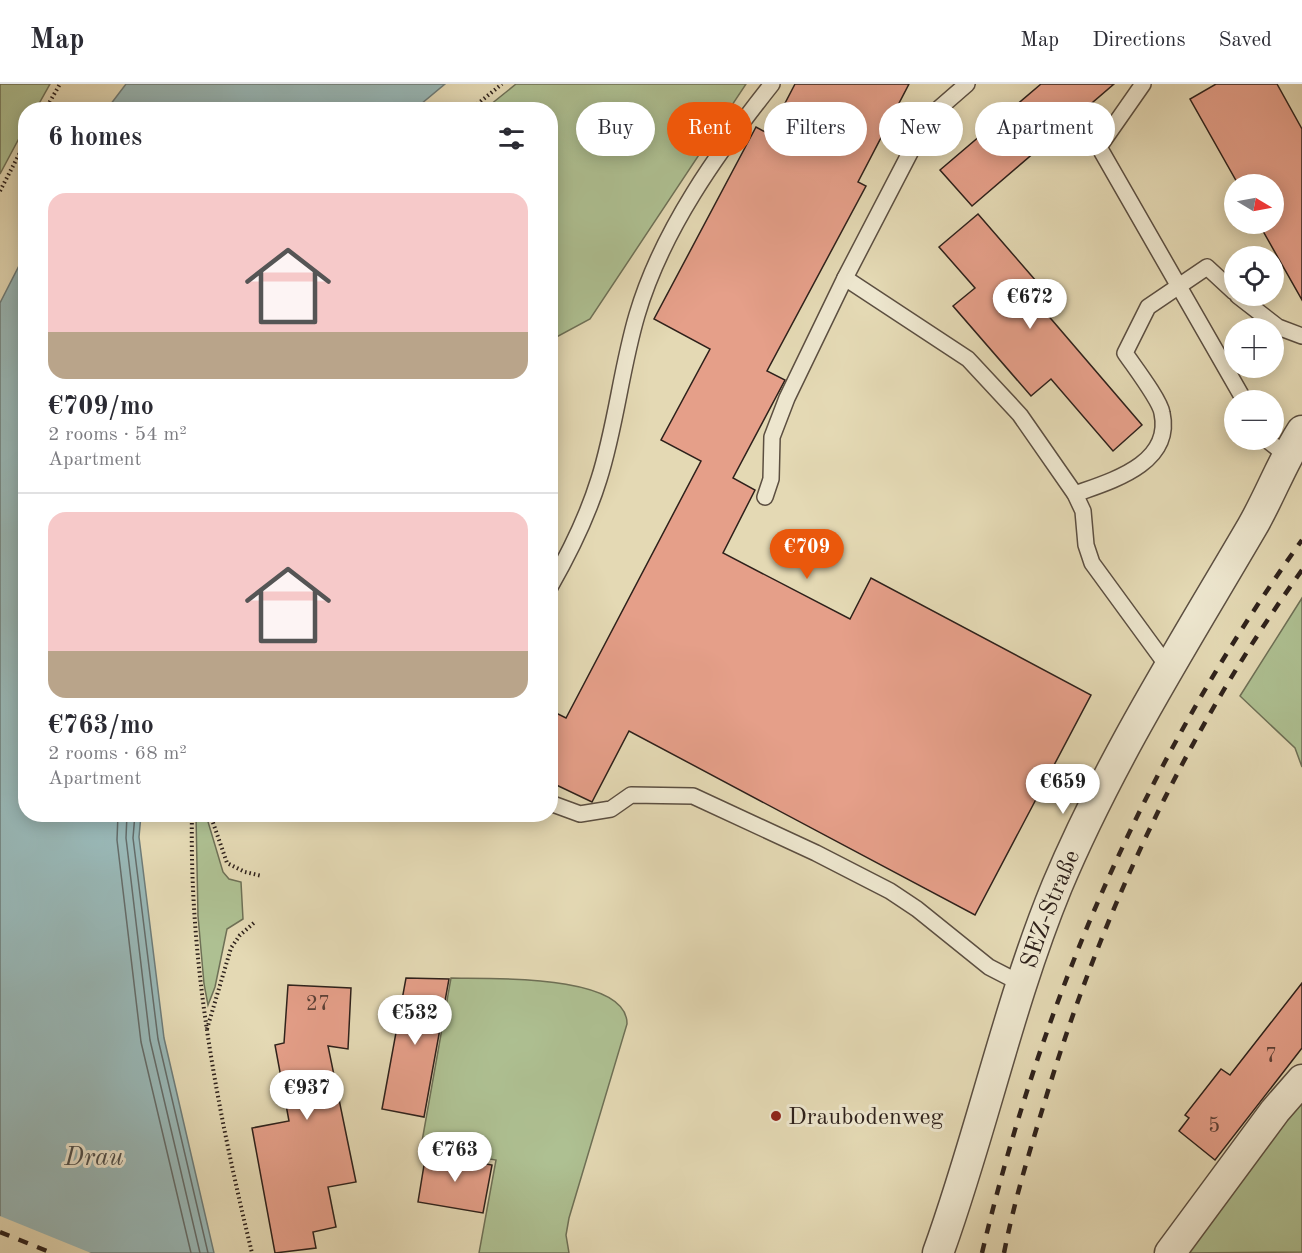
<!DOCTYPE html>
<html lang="en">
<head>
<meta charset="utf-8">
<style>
  body { margin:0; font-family:"Old Standard TT",serif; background:#f2f2f3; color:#2b2b33; height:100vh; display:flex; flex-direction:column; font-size:22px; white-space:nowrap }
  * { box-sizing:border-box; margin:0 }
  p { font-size:20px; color:#7c7c81 }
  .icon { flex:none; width:33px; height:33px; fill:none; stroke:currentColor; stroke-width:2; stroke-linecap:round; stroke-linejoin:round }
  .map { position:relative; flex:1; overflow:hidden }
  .drawer { position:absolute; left:18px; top:18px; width:540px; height:720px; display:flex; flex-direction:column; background:#fff; border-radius:24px; box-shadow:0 3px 15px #0003 }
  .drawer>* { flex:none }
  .guide { position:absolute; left:576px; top:18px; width:570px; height:54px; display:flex; gap:12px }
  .needle { width:39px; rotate:100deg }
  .tools { position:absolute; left:1224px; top:90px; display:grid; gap:12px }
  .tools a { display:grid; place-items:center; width:60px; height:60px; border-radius:50%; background:#fff; box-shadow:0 3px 15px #0003; font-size:30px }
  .price { position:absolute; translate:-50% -51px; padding:0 14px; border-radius:21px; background:#fff; color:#222; font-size:20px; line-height:39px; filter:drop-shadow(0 2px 3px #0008) }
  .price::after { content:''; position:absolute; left:50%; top:36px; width:18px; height:14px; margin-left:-9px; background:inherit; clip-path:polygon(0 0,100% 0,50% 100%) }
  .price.current { background:#ea580c; color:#fff }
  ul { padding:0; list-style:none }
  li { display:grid; align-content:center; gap:12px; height:318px; padding:0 30px }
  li+li { border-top:2px solid #e1e1e2 }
  li span { display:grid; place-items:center; height:186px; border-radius:18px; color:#555 }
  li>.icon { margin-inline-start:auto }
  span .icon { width:108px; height:108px; fill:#fffc; stroke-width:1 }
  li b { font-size:26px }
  h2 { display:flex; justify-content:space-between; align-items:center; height:72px; padding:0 30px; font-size:26px }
  .chip { padding:0 21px; border-radius:27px; background:#fff; box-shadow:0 3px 15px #0003; font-size:21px; line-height:54px }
  .chip.current { background:#ea580c; color:#fff }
  header { display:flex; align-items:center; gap:36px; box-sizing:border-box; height:84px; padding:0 30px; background:#fff; border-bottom:2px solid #e1e1e2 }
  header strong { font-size:28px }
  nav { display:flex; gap:33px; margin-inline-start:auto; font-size:21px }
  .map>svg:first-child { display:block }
  .green { fill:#aec092; stroke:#6e7056; stroke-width:1.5 }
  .water { fill:#99b8b7; stroke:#6e7c79; stroke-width:1.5 }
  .pier { fill:#e4d9b4 }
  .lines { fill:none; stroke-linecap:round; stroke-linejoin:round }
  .shore { stroke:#646c69; stroke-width:1.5 }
  .building { fill:#e59f89; stroke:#2e211b; stroke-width:1.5 }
  .lane-casing { stroke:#5c4f41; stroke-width:18 }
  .street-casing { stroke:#5c4f41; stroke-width:33 }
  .path { stroke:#2e211b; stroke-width:4; stroke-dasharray:1.5 3; stroke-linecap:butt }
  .lane { stroke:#ede6ce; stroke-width:15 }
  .street { stroke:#ede6ce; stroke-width:30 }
  .rail { stroke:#2e211b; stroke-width:4.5; stroke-dasharray:10 10; stroke-linecap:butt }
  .poi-dot { fill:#8f2418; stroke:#ede6ce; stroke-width:2 }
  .labels { text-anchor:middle; stroke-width:6; stroke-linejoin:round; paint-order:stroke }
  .number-label { font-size:21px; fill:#5c4036 }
  .street-label { font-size:24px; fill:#2e211b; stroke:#ede6ce }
  .poi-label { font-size:24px; fill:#2e211b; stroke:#ede6ce; text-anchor:start }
  .water-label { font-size:26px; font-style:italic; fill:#4e4e4a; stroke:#ede6ce }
</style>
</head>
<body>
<header>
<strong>Map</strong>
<nav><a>Map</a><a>Directions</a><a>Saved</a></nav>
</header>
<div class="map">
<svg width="1302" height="1169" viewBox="0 0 1302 1169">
  <rect width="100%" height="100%" fill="#e4d9b4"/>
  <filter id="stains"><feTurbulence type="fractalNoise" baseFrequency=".00333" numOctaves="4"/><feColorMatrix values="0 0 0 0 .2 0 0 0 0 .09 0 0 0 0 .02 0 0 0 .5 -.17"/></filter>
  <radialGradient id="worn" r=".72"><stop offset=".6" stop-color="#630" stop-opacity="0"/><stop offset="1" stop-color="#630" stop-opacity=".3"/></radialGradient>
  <g class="green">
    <path d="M 0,0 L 50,0 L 36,25 L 26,26 L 25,43 L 0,90 Z"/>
    <path d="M 516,0 L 746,0 L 590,235 L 551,256 L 550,26 L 485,25 Z"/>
    <path d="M 1302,514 L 1302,683 L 1295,664 L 1240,612 Z"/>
    <path d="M 196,731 L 206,731 L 223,788 L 229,795 L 241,798 L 243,835 L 227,845 L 215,903 L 208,921 L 204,900 L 198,832 Z"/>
    <path d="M 451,894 C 486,895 628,889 627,940 L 569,1134 L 566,1151 L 569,1169 L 479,1169 L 496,1076 L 421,1063 Z"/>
    <path d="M 1302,1013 L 1302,1168 L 1182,1169 Z"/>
  </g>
  <g class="water">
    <path d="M 126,0 L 445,0 L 415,25 L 107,25 Z"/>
    <path d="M 25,170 L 26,730 L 141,731 L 139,753 L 164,954 L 214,1169 L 0,1169 L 0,219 Z"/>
  </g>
  <path class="pier" d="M 0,1132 L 91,1169 L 0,1169 Z"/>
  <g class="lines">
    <g class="shore">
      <path d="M 118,730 L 117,756 L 141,958 L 191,1169"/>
      <path d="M 127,730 L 126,754 L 150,956 L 200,1169"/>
      <path d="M 135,730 L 133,754 L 158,955 L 208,1169"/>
    </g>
  </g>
  <g class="building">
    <path d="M 795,0 L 909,0 L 858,98 L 866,102 L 767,287 L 785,296 L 733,394 L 755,406 L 723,469 L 850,535 L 871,494 L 1091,611 L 975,831 L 629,647 L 592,718 L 550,698 L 550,626 L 566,634 L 701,377 L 661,356 L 710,265 L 654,235 L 756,43 L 769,50 Z"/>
    <path d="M 1041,0 L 1114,0 L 972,122 L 940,86 Z"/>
    <path d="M 1216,0 L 1277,0 L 1302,45 L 1302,216 L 1259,140 L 1274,140 L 1274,100 L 1238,100 L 1190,15 Z"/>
    <path d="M 978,130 L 1056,220 L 1046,229 L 1142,341 L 1113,367 L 1051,295 L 1031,312 L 953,222 L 975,204 L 939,163 Z"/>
    <path d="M 406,894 L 449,895 L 424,1033 L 382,1025 Z"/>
    <path d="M 1302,899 L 1302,964 L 1215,1076 L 1179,1047 L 1189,1034 L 1185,1031 L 1221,985 L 1230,991 Z"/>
    <path d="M 288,901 L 351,904 L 348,965 L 328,962 L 356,1098 L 328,1103 L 336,1143 L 313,1148 L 316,1164 L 275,1169 L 252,1044 L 289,1037 L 275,961 L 284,959 Z"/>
    <path d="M 426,1069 L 492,1081 L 483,1129 L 418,1118 Z"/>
  </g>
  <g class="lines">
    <defs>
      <g id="lane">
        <path d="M 967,0 L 928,34 L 845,194 L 968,275 L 1020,331 L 1075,410 L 1083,427 L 1086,461 L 1092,479 L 1168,583"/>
        <path d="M 1143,0 L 1099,63 L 1244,316"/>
        <path d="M 1238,212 L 1278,243 L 1302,252"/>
        <path d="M 1267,356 L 1286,371"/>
        <path d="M 1075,410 C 1111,397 1173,380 1162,329 C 1160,316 1133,281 1125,269 L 1148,223 L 1207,183 L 1234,208"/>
        <path d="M 765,413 L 771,395 L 772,353 L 787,314 L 845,194"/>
        <path d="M 550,503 C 570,468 587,434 599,395 C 616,342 621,285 637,231 C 662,146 718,68 772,0"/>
        <path d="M 550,719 L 580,730 L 611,725 L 631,711 L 693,712 L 816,769 L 890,807 L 917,825 L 989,883 L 1022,900"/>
      </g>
      <g id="street">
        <path id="s1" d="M 938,1169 C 982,1048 1008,921 1057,802 C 1110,676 1183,561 1252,443 C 1270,412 1282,378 1302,347"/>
        <path d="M 1170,1169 L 1275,1027 L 1302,996"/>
      </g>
    </defs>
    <use href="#lane" class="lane-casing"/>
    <use href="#street" class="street-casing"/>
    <g class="path">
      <path d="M 45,26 L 60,0"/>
      <path d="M 470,26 L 502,0"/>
      <path d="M 0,107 L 26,57"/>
      <path d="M 192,730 C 189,879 217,1025 252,1169"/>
      <path d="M 210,730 L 227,779 L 245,788 L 262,792"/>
      <path d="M 207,945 L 231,864 L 240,851 L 255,838"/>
    </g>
    <use href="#lane" class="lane"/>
    <use href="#street" class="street"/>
    <g class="rail">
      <path d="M 0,1148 L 52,1169"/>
      <path d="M 982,1169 C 1043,912 1148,671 1302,456"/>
      <path d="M 1004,1169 C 1014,1118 1029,1069 1044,1020 C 1101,830 1186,648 1302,486"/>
    </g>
  </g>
  <circle class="poi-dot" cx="776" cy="1032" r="6"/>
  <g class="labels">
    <g class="number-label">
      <text x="318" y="926">27</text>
      <text x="1271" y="978">7</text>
      <text x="1214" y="1048">5</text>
    </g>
    <g class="street-label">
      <text dy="8" stroke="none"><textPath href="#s1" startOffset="362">SEZ-Straße</textPath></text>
    </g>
    <g class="poi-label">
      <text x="788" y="1040">Draubodenweg</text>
    </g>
    <g class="water-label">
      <text x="94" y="1081">Drau</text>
    </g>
  </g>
  <rect width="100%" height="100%" filter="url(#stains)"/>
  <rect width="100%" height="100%" fill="url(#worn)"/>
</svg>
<div class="tools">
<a><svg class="needle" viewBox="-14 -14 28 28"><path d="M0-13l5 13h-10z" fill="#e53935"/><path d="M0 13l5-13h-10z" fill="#7c7c81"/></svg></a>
<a><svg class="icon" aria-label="locate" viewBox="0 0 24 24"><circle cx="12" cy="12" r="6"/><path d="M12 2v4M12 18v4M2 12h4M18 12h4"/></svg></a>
<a>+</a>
<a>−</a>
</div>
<b class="price" style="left:1030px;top:246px">€672</b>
<b class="price current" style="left:807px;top:496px">€709</b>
<b class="price" style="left:1063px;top:731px">€659</b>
<b class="price" style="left:415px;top:962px">€532</b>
<b class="price" style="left:307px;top:1037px">€937</b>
<b class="price" style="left:455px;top:1099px">€763</b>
<div class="guide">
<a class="chip">Buy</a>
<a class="chip current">Rent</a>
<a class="chip">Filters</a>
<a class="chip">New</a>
<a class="chip">Apartment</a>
</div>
<section class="drawer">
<h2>6 homes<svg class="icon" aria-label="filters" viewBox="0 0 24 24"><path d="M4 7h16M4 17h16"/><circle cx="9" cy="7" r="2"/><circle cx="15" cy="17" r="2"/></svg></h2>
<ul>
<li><span style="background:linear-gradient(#f6c9c9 75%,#b9a48a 0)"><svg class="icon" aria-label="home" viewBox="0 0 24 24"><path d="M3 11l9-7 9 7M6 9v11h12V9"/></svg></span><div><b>€709/mo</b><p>2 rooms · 54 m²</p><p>Apartment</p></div></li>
<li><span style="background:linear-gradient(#f6c9c9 75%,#b9a48a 0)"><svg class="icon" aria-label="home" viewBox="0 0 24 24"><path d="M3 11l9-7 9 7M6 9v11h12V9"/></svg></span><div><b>€763/mo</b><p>2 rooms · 68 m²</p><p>Apartment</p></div></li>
</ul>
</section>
</div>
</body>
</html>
